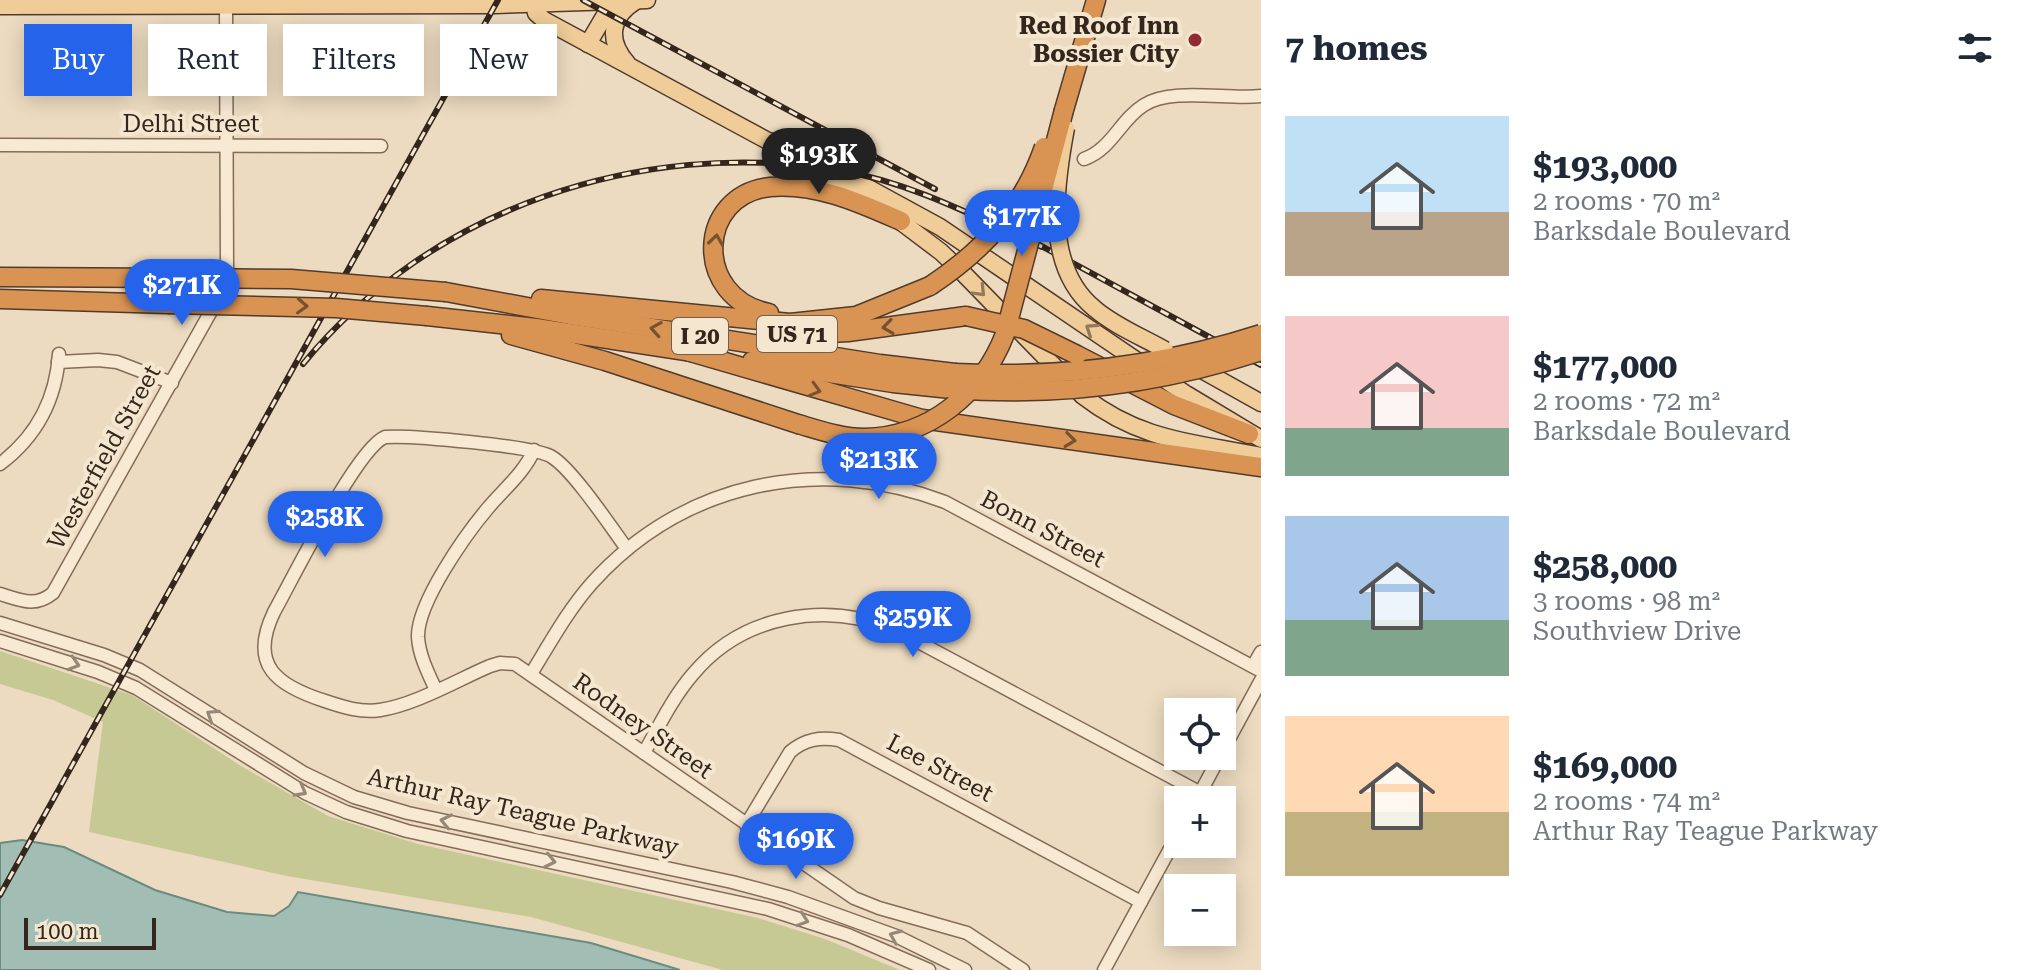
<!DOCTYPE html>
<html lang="en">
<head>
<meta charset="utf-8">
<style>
  body { margin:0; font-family:"Roboto Serif",serif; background:#f6f6f7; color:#1f2937; height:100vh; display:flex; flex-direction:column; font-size:30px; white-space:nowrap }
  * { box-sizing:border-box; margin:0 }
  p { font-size:26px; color:#747a83 }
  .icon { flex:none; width:44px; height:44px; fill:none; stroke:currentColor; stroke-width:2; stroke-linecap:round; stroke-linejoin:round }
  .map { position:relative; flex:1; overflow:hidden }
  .panel { display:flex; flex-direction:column; background:#fff; width:760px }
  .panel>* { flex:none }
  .hud { position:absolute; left:24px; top:24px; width:760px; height:72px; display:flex; gap:16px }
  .fabs { position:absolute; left:1164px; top:698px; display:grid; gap:16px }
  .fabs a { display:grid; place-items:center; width:72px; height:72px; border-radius:0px; background:#fff; box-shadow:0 4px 20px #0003; font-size:40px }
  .scale { position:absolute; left:24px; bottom:20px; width:132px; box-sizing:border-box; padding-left:8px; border:4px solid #34261c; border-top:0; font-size:22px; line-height:28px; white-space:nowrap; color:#34261c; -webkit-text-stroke:6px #f4e6cf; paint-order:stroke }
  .price { position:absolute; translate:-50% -68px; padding:0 18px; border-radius:28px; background:#2563eb; color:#fff; font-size:26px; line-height:52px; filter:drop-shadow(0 2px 4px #0008) }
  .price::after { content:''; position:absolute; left:50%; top:48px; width:24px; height:18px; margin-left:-12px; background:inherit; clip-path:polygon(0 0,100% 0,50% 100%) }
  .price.on { background:#222; color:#fff }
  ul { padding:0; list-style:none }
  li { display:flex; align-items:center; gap:24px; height:200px; padding:0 24px }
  li span { display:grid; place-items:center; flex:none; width:224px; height:160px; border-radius:0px; color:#555 }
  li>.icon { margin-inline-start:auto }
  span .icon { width:96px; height:96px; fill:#fffc; stroke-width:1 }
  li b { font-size:34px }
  h2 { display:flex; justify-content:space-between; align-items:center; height:96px; padding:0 24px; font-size:34px }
  .tag { padding:0 28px; border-radius:0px; background:#fff; box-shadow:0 4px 20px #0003; font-size:28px; line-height:72px }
  .tag.on { background:#2563eb; color:#fff }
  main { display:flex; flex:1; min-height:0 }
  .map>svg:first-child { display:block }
  .green { fill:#c7c994 }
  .water { fill:#a2beb4; stroke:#6a8b80; stroke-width:2 }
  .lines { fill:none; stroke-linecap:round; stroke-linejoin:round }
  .minor-casing { stroke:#846c59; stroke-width:15 }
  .major-casing { stroke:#513b2d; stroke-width:19 }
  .highway-casing { stroke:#513b2d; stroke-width:21 }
  .minor { stroke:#f7e9d2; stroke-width:12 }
  .major { stroke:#efcc98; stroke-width:16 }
  .highway { stroke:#d99352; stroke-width:18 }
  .rail-casing { stroke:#34261c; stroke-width:6 }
  .rail { stroke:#f4e6cf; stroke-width:3; stroke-dasharray:9; stroke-linecap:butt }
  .major-bridge-casing { stroke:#513b2d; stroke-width:19; stroke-linecap:butt }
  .highway-bridge-casing { stroke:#513b2d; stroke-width:21; stroke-linecap:butt }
  .major-bridge { stroke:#efcc98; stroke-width:16 }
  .highway-bridge { stroke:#d99352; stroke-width:18 }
  .oneway { stroke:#765232 }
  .oneway2 { stroke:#92795a }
  .oneway3 { stroke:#968877 }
  .poi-dot { fill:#912b34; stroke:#f4e6cf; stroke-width:3 }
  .labels { text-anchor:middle; stroke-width:8; stroke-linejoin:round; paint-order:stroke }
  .shield { fill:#f4e6cf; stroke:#6e6052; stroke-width:2 }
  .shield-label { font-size:22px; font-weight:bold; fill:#34261c }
  .poi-label { font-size:24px; font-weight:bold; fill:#34261c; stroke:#f4e6cf; text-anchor:end }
  .street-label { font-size:24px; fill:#34261c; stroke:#f4e6cf }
</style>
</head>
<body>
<main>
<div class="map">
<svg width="1261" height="970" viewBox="0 0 1261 970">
  <rect width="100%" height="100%" fill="#ecdbc0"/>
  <path class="green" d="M 0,651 L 132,695 L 241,766 L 328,816 L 418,844 L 758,918 L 825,939 L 900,970 L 723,970 L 531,917 L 287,876 L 89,832 L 103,722 L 53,700 L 0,684 Z"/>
  <path class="water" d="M 22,840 L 64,847 L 155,890 L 227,912 L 274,916 L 289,906 L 298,892 L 591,943 L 680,970 L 0,970 L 0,843 Z"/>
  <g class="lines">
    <defs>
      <g id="minor">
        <path d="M 0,145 L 381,146"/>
        <path d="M 1084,159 C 1112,149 1120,120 1144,105 C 1172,87 1228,100 1261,96"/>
        <path d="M 58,362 L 98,360 L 117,362 L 172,383"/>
        <path d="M 0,464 C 37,436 56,400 59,354"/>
        <path d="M 627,549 C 611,527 573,470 552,457 C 535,446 410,435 385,437 C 357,448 292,580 274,612 C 248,666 278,686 325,701 C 343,707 361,713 380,710 C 415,705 457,680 490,666 L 500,663 L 515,664 L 854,898 L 879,908 L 967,933 L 1023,970"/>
        <path d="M 0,594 C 20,600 35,608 53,593 L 224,288 L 227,272 L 226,6"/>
        <path d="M 0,623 L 104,655 L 140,670 L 304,773 L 354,797 L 408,813 L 732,882 L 788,897 L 896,936 L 965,970"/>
        <path d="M 0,641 L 98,672 L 136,688 L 305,793 L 346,812 L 407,831 L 768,909 L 848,935 L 929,970"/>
        <path d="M 1253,666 L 1261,652"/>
        <path d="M 531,674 C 550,643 568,610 592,583 C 683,482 819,454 945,502 L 1261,671"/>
        <path d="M 436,690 C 428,673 419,655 418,637 C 417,603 466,534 488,508 C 504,489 524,473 534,450"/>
        <path d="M 1222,752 L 1261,680"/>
        <path d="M 644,753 C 659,726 673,697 693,674 C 743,614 826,601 896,630 L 1201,793"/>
        <path d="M 1198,797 L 1220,756"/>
        <path d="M 746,825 L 790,752 C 805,739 820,737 839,740 L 1141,902"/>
        <path d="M 1104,970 L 1178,834"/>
      </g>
      <g id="major">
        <path d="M 534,5 L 536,13 L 544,20 L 768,141 L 797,149 L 940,227 L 1186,394 L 1261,439"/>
        <path d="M 0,6 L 495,5 L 647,0"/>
        <path d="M 588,44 L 612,3"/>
        <path d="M 627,63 C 607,40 610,17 636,1"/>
        <path d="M 774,148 L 869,201"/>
        <path d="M 892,215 L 941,252 L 963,273 L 1083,396 C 1141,441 1192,442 1261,456"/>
        <path d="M 1193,365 L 1261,403"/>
      </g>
      <g id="highway">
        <path d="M 1064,110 L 1096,0"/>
        <path d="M 0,277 L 188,278"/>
        <path d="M 446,292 L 570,315 L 880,364 L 955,373"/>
        <path d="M 0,299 L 168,304"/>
        <path d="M 541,299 L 790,323 L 856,316 L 930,286"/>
        <path d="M 769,313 C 693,298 696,195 770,187 C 817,183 860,203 901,221"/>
        <path d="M 427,316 L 536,328 L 699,353"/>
        <path d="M 810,334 L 848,332 L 966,316"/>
        <path d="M 511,335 L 605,361 L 798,424"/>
        <path d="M 687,351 L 922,419 L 1261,467"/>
        <path d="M 1077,355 L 1174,405 L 1249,434"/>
        <path d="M 752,361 L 893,383 L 951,389"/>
      </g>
    </defs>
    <use href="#minor" class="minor-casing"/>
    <use href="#major" class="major-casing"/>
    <use href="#highway" class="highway-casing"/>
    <use href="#minor" class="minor"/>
    <use href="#major" class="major"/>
    <use href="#highway" class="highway"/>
    <defs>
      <g id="rail">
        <path d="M 583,0 L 935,189"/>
        <path d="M 1034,242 L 1261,365"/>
        <path d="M 303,364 C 431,208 640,138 838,170 C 910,182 976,217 1042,247"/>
        <path d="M 0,895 L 498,0"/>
      </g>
    </defs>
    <use href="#rail" class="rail-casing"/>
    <use href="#rail" class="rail"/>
    <defs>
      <path id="major-bridge" d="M 1066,128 C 1055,186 1043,267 1095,309 C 1115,326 1142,337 1165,350"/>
      <g id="highway-bridge">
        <path d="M 188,278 L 291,279 L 446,292"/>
        <path d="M 930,286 C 983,251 1023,208 1044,147"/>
        <path d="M 168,304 L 336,308 L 427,316"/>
        <path d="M 966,316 L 1024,329 L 1077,355"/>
        <path d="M 955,373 C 1058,378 1162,366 1261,334"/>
        <path d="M 951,389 C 1056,397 1161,384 1261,351"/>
        <path d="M 798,424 C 819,430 841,438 864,438 C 930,437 982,393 1005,334 L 1064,110"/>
      </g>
    </defs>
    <use href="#major-bridge" class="major-bridge-casing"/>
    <use href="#highway-bridge" class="highway-bridge-casing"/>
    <use href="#major-bridge" class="major-bridge"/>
    <use href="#highway-bridge" class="highway-bridge"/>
  </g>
  <defs><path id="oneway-chevron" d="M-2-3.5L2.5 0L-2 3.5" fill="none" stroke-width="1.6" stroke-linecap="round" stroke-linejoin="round" transform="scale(2)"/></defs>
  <g class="oneway">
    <use href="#oneway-chevron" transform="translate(716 240) rotate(-82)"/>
    <use href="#oneway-chevron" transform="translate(302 306) rotate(3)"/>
    <use href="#oneway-chevron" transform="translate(888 327) rotate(172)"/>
    <use href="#oneway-chevron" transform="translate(656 329) rotate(-171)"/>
    <use href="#oneway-chevron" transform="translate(815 390) rotate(16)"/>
    <use href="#oneway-chevron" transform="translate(1070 440) rotate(7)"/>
  </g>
  <g class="oneway2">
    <use href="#oneway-chevron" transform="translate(980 291) rotate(46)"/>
    <use href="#oneway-chevron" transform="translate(1091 329) rotate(-146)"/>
  </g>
  <g class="oneway3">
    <use href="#oneway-chevron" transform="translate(74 664) rotate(17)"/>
    <use href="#oneway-chevron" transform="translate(212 715) rotate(-147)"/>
    <use href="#oneway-chevron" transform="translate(301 791) rotate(29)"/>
    <use href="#oneway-chevron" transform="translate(446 821) rotate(-168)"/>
    <use href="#oneway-chevron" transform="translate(550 861) rotate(12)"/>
    <use href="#oneway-chevron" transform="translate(803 920) rotate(18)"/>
    <use href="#oneway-chevron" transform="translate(895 936) rotate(-157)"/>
  </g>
  <circle class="poi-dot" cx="1195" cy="40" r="8"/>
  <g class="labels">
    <g class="shield">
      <rect x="757" y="316" width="80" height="36" rx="6"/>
      <rect x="672" y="318" width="56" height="36" rx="6"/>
    </g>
    <g class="shield-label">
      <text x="797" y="342">US 71</text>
      <text x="700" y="344">I 20</text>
    </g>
    <g class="poi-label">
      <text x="1179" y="34">Red Roof Inn<tspan x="1179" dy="28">Bossier City</tspan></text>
    </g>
    <g class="street-label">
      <text x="191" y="132">Delhi Street</text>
      <text transform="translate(104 457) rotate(-61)" y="8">Westerfield Street</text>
      <text transform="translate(1043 529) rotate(28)" y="8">Bonn Street</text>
      <text transform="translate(643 726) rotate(35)" y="8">Rodney Street</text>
      <text transform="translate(940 768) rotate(28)" y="8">Lee Street</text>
      <text transform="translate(523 812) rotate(13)" y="8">Arthur Ray Teague Parkway</text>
    </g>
  </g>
</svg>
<div class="fabs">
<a><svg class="icon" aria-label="locate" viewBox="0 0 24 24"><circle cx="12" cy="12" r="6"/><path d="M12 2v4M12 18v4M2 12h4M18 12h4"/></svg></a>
<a>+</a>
<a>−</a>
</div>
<div class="scale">100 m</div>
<b class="price on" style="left:819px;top:196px">$193K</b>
<b class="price" style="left:1022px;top:258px">$177K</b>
<b class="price" style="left:182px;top:327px">$271K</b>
<b class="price" style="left:879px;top:501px">$213K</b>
<b class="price" style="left:325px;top:559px">$258K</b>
<b class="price" style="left:913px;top:659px">$259K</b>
<b class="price" style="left:796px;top:881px">$169K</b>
<div class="hud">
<a class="tag on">Buy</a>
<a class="tag">Rent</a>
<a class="tag">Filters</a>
<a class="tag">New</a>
</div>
</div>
<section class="panel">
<h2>7 homes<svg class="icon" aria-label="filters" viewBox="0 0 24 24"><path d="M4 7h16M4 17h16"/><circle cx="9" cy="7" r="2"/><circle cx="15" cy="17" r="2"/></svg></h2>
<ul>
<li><span style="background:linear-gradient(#bfe0f5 60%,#b9a48a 0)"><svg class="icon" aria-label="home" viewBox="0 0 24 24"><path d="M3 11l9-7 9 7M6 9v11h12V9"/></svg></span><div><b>$193,000</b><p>2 rooms · 70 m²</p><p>Barksdale Boulevard</p></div></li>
<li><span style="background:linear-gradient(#f6c9c9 70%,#7fa58c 0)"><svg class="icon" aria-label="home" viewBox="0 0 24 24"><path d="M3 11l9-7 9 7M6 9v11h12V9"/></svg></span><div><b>$177,000</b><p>2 rooms · 72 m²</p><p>Barksdale Boulevard</p></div></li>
<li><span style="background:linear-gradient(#a9c7e8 65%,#7fa58c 0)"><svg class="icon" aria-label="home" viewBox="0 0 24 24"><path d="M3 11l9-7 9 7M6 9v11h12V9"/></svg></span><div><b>$258,000</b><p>3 rooms · 98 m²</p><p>Southview Drive</p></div></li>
<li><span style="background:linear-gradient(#ffd9b3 60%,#c2b280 0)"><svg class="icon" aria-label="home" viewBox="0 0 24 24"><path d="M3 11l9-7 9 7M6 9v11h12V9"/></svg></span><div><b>$169,000</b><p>2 rooms · 74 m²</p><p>Arthur Ray Teague Parkway</p></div></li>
</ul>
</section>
</main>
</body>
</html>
